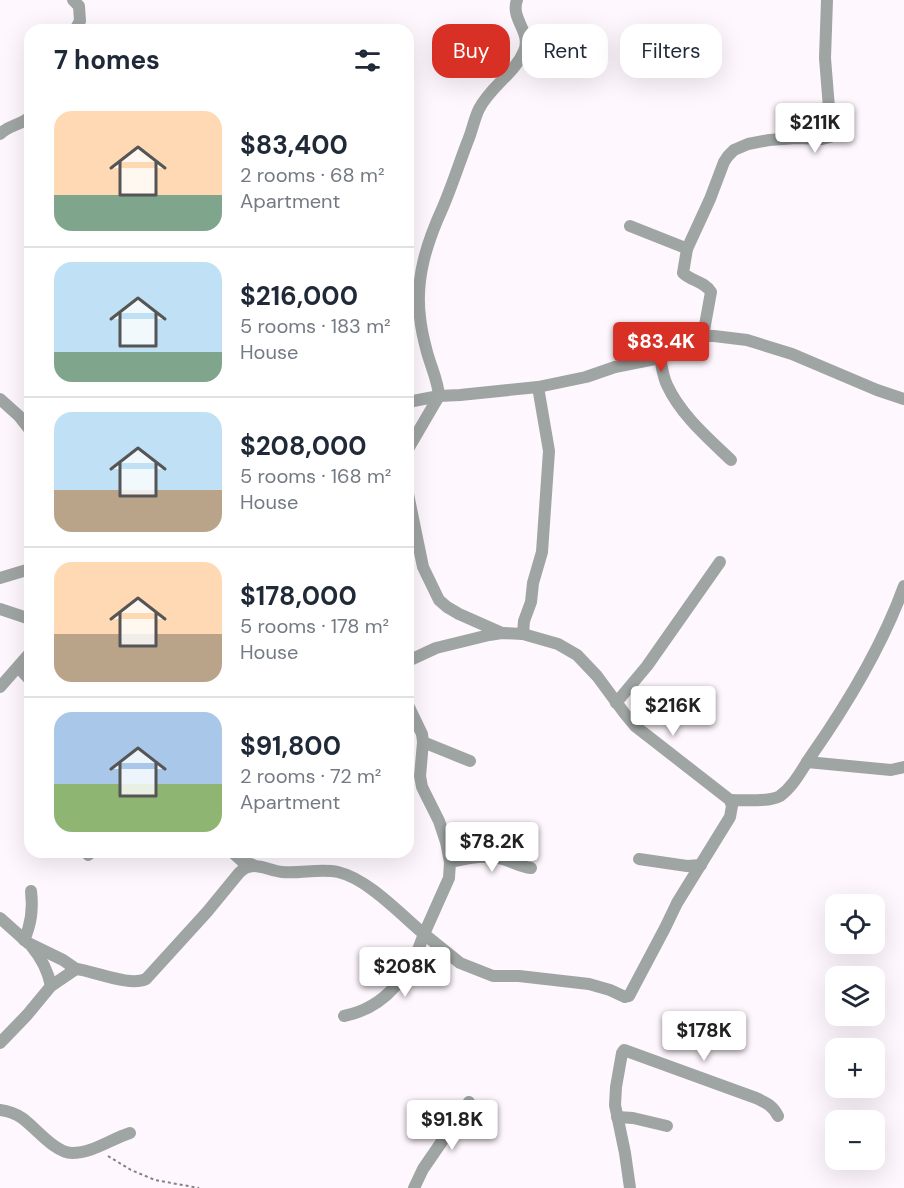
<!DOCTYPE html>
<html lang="en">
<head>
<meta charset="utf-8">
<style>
  body { margin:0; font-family:"DM Sans",sans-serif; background:#f6f6f7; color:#1f2937; height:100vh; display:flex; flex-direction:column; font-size:22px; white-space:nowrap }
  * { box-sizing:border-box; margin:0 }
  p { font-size:20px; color:#747a83 }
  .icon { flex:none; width:33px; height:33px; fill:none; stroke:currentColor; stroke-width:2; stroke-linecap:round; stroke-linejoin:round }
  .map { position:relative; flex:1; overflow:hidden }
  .sheet { position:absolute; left:24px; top:24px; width:390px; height:834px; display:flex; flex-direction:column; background:#fff; border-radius:18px; box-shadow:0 6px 24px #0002 }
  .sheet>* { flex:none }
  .top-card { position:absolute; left:432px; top:24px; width:381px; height:54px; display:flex; gap:12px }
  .tools { position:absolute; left:825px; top:894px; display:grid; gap:12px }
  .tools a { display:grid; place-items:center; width:60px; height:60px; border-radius:12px; background:#fff; box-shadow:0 6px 24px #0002; font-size:30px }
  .price { position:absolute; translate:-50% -51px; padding:0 14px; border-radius:6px; background:#fff; color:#222; font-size:20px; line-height:39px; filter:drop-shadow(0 2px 3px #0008) }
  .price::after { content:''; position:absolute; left:50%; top:36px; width:18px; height:14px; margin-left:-9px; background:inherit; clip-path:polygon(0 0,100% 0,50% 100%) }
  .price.selected { background:#d93025; color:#fff }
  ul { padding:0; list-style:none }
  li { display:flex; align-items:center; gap:18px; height:150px; padding:0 30px }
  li+li { border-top:2px solid #e0e1e3 }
  li span { display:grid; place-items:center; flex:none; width:168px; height:120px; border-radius:18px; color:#555 }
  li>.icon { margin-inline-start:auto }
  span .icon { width:72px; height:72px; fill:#fffc; stroke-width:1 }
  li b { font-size:26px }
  h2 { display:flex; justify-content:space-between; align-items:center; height:72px; padding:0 30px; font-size:26px }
  .tag { padding:0 21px; border-radius:18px; background:#fff; box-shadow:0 6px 24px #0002; font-size:21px; line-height:54px }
  .tag.selected { background:#d93025; color:#fff }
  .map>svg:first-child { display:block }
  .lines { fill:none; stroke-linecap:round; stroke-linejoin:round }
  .path { stroke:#858085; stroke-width:2; stroke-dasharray:3 3; stroke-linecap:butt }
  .minor { stroke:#9fa5a3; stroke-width:12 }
</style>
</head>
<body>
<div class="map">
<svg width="904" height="1188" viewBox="0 0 904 1188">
  <rect width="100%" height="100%" fill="#fff7fe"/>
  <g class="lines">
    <path class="path" d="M 108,1156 L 131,1170 L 155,1180 L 199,1188"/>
    <g class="minor">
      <path d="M 73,0 L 79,6 L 80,21 L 75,30"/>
      <path d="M 0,134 C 9,125 21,125 30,117"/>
      <path d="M 630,226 L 683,247 L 687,249 L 683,273 C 691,281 704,281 711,292 L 703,336"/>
      <path d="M 687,249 L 710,199 L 724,162 L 728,156 L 734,150 L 748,144 L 769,140 L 797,138 L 822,139 L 830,137 L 831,133 L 825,58 L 827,0"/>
      <path d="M 660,358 C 662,367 663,377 667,385 C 681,415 707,437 731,460"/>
      <path d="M 0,399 L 19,416 L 30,430"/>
      <path d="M 408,402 L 439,396 L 460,395 L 538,387 L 586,377 L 615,367 L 660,358 L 703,336 L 714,336 L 747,340 L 792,354 L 877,390 L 904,399"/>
      <path d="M 408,449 L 439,396 C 438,381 431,367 427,352 C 424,341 421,329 420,317 C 415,278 427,242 443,207 C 452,186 459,164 467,143 C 472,132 474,119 479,109 C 490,87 515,73 524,51 C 532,32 510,19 517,0"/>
      <path d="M 408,494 L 423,567 L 439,600 L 447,607 L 459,614 L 502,633"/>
      <path d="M 0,578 L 30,569"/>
      <path d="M 0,609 L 30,619"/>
      <path d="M 523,634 L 524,621 L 531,602 L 533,583 L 542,552 L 549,451 L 538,387"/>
      <path d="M 408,661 L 436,648 L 489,635 L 502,633 L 523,634 L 558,644 L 577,655 L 597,676 L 625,714 L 635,726 L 730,800 L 732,806 L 730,817 L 677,903 L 665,928 L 629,996 L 625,997 L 610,990 L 589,984 L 519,976 L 493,976 L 460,963 L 424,934 L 449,878 L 450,862 L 446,842 L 439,821 L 422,787 L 420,776 L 423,742 L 422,734 L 408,705"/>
      <path d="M 18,667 L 30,680"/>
      <path d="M 0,687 L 30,653"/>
      <path d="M 616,703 L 647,666 L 720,562"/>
      <path d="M 423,742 L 470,761"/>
      <path d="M 807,762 L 891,770 L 904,767"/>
      <path d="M 730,800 C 743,800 771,802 780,796 C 794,786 802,769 811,756 C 848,703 882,647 904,586"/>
      <path d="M 232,852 L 242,861 L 253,865"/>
      <path d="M 88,855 L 92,852"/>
      <path d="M 639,859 L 687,866 L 701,865"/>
      <path d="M 450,862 C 469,858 484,854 503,859 C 513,862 521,867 531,868"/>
      <path d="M 0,918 L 28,943 L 63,960 L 76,969"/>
      <path d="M 24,940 C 31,925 33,907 31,891"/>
      <path d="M 32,947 C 42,959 48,971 51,986"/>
      <path d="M 0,1043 L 27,1015 L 51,986 L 76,969 C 95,971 129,987 146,979 L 207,912 L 239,873 C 252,859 266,870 282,872 C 300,874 319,868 338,872 C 368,879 400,914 424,934 C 411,973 386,1008 344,1016"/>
      <path d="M 0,1110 C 7,1111 16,1114 22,1118 C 36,1128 55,1153 72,1153 C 93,1153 111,1139 130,1133"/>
      <path d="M 617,1117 L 633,1118 L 667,1126"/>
      <path d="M 414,1188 L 423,1169 L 469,1102"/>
      <path d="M 630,1188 L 625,1153 L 615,1105 L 616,1087 L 622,1053 L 624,1050 L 756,1098 C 767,1103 773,1106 778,1116"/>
    </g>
  </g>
</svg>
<div class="tools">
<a><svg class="icon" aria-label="locate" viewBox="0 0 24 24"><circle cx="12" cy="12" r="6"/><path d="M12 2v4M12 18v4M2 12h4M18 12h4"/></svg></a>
<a><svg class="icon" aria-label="layers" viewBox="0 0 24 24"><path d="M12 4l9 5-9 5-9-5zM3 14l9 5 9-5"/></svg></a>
<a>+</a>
<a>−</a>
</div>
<b class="price" style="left:815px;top:154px">$211K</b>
<b class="price selected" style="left:661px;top:373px">$83.4K</b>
<b class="price" style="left:673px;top:737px">$216K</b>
<b class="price" style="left:492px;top:873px">$78.2K</b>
<b class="price" style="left:405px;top:998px">$208K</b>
<b class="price" style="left:704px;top:1062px">$178K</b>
<b class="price" style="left:452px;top:1151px">$91.8K</b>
<div class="top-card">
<a class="tag selected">Buy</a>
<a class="tag">Rent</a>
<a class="tag">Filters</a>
</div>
<section class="sheet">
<h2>7 homes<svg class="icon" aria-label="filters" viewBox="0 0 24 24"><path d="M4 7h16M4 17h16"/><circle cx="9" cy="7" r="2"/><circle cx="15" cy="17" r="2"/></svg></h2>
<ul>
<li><span style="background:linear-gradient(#ffd9b3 70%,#7fa58c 0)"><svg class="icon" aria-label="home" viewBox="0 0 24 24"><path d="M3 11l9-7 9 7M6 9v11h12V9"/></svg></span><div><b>$83,400</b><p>2 rooms · 68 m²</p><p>Apartment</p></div></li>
<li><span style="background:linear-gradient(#bfe0f5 75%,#7fa58c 0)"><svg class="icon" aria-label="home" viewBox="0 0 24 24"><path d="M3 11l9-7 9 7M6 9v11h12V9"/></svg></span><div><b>$216,000</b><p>5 rooms · 183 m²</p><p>House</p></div></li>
<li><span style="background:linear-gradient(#bfe0f5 65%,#b9a48a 0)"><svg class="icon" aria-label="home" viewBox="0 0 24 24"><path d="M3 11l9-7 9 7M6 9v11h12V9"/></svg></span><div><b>$208,000</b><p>5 rooms · 168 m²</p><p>House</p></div></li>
<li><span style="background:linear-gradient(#ffd9b3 60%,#b9a48a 0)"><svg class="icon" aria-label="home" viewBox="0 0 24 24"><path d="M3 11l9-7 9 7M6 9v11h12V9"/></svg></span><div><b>$178,000</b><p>5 rooms · 178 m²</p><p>House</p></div></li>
<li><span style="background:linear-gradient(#a9c7e8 60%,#8fb573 0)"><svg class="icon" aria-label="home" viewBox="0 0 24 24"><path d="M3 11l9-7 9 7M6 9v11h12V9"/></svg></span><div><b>$91,800</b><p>2 rooms · 72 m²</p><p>Apartment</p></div></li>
</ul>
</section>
</div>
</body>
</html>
